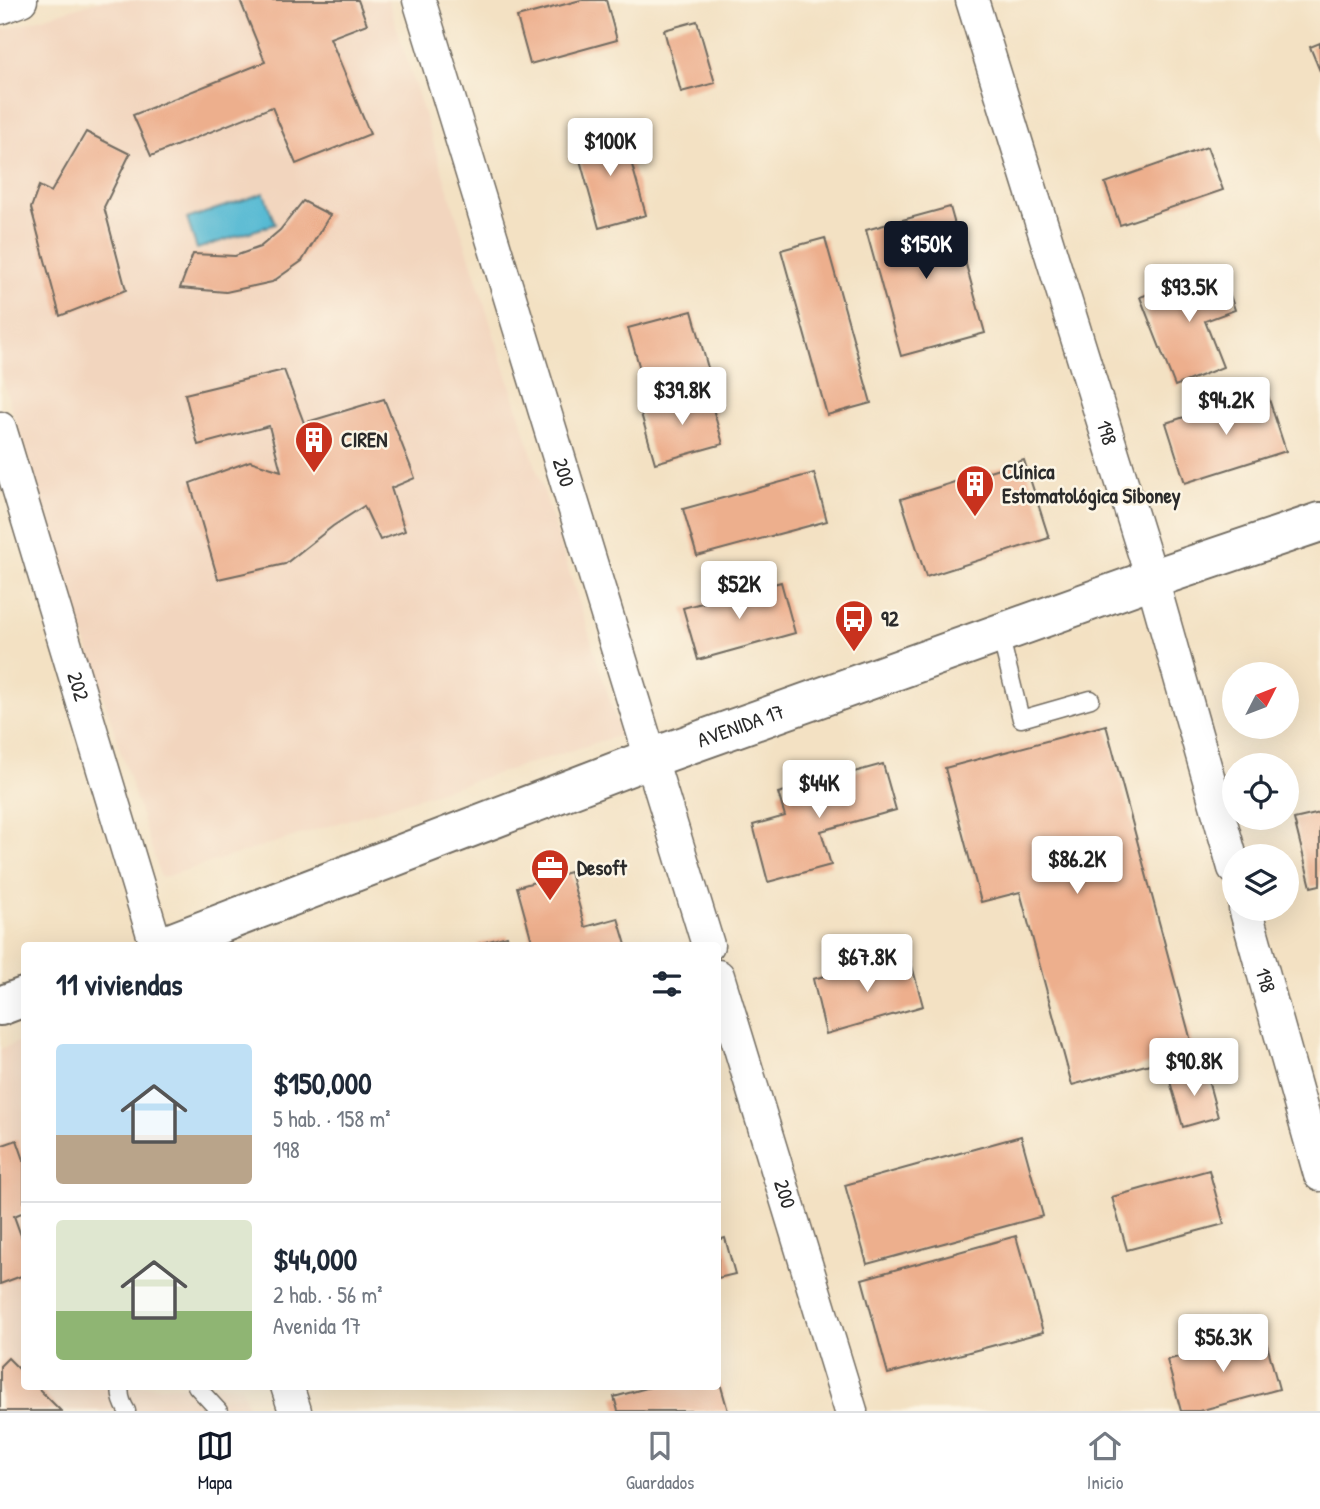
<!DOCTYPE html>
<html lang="es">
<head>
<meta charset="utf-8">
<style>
  body { margin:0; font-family:"Patrick Hand",sans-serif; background:#f6f6f7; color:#1f2937; height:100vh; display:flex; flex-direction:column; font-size:26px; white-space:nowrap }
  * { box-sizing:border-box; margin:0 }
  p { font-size:23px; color:#747a83 }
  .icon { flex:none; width:38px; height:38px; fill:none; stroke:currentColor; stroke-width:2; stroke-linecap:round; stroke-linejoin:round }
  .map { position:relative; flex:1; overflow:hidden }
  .panel { position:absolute; left:21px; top:942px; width:700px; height:448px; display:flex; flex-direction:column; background:#fff; border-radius:7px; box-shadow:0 7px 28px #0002 }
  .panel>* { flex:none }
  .needle { width:46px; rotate:48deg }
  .controls { position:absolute; left:1222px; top:662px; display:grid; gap:14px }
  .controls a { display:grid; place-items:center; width:77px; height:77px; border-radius:50%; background:#fff; box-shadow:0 7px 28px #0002; font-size:35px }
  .price { position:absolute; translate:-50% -60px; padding:0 16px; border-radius:7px; background:#fff; color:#222; font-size:23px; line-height:46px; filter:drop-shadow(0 2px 4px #0008) }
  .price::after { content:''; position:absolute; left:50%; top:42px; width:21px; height:16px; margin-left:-10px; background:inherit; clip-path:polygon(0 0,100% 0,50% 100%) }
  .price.active { background:#111827; color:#fff }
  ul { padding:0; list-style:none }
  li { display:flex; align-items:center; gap:21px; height:175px; padding:0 35px }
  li+li { border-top:2px solid #e0e1e3 }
  li span { display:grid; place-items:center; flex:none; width:196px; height:140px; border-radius:7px; color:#555 }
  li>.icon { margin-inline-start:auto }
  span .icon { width:84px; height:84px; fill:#fffc; stroke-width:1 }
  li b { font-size:30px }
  h2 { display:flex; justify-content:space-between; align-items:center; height:84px; padding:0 35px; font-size:30px }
  .dock { display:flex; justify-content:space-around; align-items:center; height:98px; border-top:2px solid #e0e1e3; background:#fff; font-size:19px; color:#747a83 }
  .dock a { display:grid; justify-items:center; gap:4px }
  .dock .active { color:#111827 }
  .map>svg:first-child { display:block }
  .built { fill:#f2d5be }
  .water { fill:#55b9d3; stroke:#40727f; stroke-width:2 }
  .building { fill:#edaf8d }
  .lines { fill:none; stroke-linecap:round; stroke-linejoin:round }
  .service-casing { stroke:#716b60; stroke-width:19 }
  .minor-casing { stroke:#716b60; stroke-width:35 }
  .tertiary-casing { stroke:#716b60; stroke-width:42 }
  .service { stroke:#fff; stroke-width:16 }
  .minor { stroke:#fff; stroke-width:32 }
  .tertiary { stroke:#fff; stroke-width:38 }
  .labels { text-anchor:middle; stroke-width:5; stroke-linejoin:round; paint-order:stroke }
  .street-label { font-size:21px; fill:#2b2b2b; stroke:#fcf5e5 }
  .poi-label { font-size:21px; font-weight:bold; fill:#2b2b2b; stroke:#fcf5e5; text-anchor:start }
</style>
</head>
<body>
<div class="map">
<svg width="1320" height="1411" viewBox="0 0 1320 1411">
  <rect width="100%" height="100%" fill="#fcf5e5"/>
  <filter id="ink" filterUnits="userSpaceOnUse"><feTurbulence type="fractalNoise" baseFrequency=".0143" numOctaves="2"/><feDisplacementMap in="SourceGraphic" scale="14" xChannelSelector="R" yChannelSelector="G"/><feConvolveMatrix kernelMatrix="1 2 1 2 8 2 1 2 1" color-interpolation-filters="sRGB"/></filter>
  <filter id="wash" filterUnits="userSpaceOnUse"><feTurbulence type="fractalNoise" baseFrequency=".00686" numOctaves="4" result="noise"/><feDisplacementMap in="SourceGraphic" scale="28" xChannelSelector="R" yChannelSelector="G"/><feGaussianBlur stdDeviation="1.57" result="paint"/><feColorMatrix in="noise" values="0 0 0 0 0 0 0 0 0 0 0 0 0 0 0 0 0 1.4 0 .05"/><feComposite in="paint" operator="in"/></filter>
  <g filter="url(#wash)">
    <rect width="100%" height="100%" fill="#f3e1c3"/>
    <g class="built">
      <path d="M 101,0 L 388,0 L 621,735 L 161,878 L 0,372 L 0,31 Z"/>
      <path d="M 24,1040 L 24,1386 L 241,1386 L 249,1411 L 0,1411 L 0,1049 Z"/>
    </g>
    <path class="water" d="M 264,193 L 275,224 L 197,249 L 187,219 Z"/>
    <g id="blocks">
      <g class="building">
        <path d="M 240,0 L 358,0 L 367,24 L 330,38 L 370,134 L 296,164 L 272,107 L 151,156 L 133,115 L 265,62 Z"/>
        <path d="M 581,0 L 606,0 L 617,40 L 530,64 L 517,17 Z"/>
        <path d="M 697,21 L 715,83 L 681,92 L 664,30 Z"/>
        <path d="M 1320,43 L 1320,71 L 1310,47 Z"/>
        <path d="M 622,129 L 646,215 L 599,228 L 575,142 Z"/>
        <path d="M 86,132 L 130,154 L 104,207 L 126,290 L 60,316 L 31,208 L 39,186 L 51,192 Z"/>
        <path d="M 1207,147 L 1223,190 L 1120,225 L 1105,183 Z"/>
        <path d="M 303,201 L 330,215 L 302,261 L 272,282 L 226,292 L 180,288 L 193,254 L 235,256 L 260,247 L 280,230 Z"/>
        <path d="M 950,207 L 985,333 L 901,356 L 866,230 Z"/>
        <path d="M 825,238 L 871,403 L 827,415 L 781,250 Z"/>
        <path d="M 1221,268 L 1235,310 L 1205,321 L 1223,367 L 1175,386 L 1140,297 Z"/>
        <path d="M 692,311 L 708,368 L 645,386 L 628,328 Z"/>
        <path d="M 284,370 L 304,423 L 384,399 L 415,478 L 391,488 L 405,531 L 380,540 L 364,506 L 333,526 L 285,564 L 218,579 L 190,483 L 250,461 L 281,471 L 269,426 L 198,445 L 185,394 Z"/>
        <path d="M 1266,390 L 1286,451 L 1185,483 L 1166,423 Z"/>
        <path d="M 708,391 L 723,444 L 655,463 L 640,410 Z"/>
        <path d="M 1024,460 L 1049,538 L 926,577 L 901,499 Z"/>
        <path d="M 814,473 L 827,521 L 697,556 L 683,509 Z"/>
        <path d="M 781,582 L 795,633 L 698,660 L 683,608 Z"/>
        <path d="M 1106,725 L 1194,1052 L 1072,1085 L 1020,892 L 981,902 L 945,768 Z"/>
        <path d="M 883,764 L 896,810 L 821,831 L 831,865 L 768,882 L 753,825 L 785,816 L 778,793 Z"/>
        <path d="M 1320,813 L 1320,885 L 1311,887 L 1294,819 Z"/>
        <path d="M 570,872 L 585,927 L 618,918 L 626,945 L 533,945 L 517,887 Z"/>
        <path d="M 507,936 L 510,945 L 478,945 L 478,944 Z"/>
        <path d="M 909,955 L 923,1006 L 826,1034 L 813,979 Z"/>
        <path d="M 1205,1069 L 1218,1117 L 1183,1127 L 1169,1078 Z"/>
        <path d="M 1021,1136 L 1043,1216 L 867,1264 L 845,1185 Z"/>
        <path d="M 17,1140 L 24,1160 L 24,1212 L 14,1216 L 24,1244 L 24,1275 L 0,1284 L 0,1146 Z"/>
        <path d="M 1209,1170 L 1224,1224 L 1127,1250 L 1112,1197 Z"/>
        <path d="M 1016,1236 L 1043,1332 L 888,1374 L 862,1279 Z"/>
        <path d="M 725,1238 L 735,1274 L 718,1278 L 718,1240 Z"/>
        <path d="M 1264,1334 L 1279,1389 L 1199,1411 L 1181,1411 L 1167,1360 Z"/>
        <path d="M 8,1358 L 24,1374 L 24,1386 L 36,1386 L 61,1411 L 0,1411 L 0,1366 Z"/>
        <path d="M 718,1376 L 728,1411 L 618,1411 L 614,1397 L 654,1386 L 718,1386 Z"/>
      </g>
    </g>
  </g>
  <g filter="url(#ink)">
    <use href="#blocks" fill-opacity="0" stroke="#716b60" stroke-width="2"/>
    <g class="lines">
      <defs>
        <g id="service">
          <path d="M 1000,634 L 1021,719 L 1091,699"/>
          <path d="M 121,1386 C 119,1395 122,1403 127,1411"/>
          <path d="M 196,1386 L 219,1411"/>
        </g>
        <g id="minor">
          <path id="s1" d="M 419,0 L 708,945"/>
          <path id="s2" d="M 972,0 L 1152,579 L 1234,868"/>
          <path d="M 0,8 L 21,0"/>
          <path id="s3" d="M 0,428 L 156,945"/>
          <path id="s4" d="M 1245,908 L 1320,1175"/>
          <path id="s5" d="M 718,976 L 851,1411"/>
          <path d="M 287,1386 L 295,1411"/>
        </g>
        <g id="tertiary">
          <path id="s6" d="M 165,945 L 651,758 L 1152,579 L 1320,522"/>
          <path d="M 0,1006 L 24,997"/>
        </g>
      </defs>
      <use href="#service" class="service-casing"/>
      <use href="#minor" class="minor-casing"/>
      <use href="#tertiary" class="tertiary-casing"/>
      <use href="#service" class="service"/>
      <use href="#minor" class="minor"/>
      <use href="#tertiary" class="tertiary"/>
    </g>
  </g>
  <defs>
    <symbol id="building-pin" viewBox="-11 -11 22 30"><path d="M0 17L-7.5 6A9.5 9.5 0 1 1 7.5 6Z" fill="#c8321e" stroke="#fcf5e5"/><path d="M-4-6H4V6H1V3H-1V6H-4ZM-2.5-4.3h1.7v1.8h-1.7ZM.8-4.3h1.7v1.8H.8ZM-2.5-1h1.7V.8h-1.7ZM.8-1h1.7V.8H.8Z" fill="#fff"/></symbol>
    <symbol id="bus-pin" viewBox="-11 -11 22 30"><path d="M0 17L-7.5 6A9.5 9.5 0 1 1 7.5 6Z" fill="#c8321e" stroke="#fcf5e5"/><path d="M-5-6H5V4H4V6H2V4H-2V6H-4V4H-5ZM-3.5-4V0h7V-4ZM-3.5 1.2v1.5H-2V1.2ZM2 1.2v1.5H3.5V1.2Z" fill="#fff"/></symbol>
    <symbol id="office-pin" viewBox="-11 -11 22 30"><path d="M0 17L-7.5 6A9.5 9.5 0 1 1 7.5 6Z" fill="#c8321e" stroke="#fcf5e5"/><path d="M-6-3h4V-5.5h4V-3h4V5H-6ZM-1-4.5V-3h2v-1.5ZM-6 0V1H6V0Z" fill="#fff"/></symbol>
  </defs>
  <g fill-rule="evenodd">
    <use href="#building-pin" x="292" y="418" width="44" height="60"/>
    <use href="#building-pin" x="953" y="462" width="44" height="60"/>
    <use href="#bus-pin" x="832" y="597" width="44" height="60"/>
    <use href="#office-pin" x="528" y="846" width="44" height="60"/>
  </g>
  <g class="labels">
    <g class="street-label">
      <text dy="7" stroke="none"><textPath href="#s2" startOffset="453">198</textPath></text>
      <text dy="7" stroke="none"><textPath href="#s1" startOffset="494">200</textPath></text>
      <text dy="7" stroke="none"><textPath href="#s3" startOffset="270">202</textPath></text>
      <text dy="7" stroke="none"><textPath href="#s6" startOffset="616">AVENIDA 17</textPath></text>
      <text dy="7" stroke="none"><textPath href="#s4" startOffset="75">198</textPath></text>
      <text dy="7" stroke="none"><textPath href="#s5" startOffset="228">200</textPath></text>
    </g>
    <g class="poi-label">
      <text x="341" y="447">CIREN</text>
      <text x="1002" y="479">Clínica<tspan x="1002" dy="24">Estomatológica Siboney</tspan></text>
      <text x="881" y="626">92</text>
      <text x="577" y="875">Desoft</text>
    </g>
  </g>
</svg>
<div class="controls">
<a><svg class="needle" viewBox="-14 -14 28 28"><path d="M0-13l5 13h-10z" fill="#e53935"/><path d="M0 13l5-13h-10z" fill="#747a83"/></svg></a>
<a><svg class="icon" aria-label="locate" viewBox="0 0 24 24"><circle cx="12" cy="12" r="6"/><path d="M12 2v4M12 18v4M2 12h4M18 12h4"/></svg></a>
<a><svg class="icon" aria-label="layers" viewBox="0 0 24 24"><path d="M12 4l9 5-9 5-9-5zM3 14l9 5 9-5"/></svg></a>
</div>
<b class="price" style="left:610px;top:178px">$100K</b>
<b class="price active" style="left:926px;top:281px">$150K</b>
<b class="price" style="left:1189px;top:324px">$93.5K</b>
<b class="price" style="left:682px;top:427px">$39.8K</b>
<b class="price" style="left:1226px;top:437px">$94.2K</b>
<b class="price" style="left:739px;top:621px">$52K</b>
<b class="price" style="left:819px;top:820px">$44K</b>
<b class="price" style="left:1077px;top:896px">$86.2K</b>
<b class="price" style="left:867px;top:994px">$67.8K</b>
<b class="price" style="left:1194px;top:1098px">$90.8K</b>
<b class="price" style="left:1223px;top:1374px">$56.3K</b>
<section class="panel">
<h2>11 viviendas<svg class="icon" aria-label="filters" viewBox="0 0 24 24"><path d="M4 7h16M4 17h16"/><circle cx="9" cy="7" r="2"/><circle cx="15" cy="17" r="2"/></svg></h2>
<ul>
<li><span style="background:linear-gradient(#bfe0f5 65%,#b9a48a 0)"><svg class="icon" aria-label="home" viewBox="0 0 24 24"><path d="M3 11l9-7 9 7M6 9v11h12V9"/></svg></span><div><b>$150,000</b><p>5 hab. · 158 m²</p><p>198</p></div></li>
<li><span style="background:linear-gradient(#dfe7d0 65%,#8fb573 0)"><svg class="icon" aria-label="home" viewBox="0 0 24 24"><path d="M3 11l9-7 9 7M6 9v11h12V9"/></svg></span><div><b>$44,000</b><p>2 hab. · 56 m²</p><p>Avenida 17</p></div></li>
</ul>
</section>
</div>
<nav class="dock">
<a class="active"><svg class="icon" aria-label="map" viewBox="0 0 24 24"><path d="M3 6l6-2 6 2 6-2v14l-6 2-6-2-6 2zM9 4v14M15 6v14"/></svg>Mapa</a>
<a><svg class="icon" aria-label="saved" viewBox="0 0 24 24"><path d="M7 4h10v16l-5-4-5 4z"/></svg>Guardados</a>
<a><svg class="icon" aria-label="home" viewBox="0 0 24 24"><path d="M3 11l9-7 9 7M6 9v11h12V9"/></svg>Inicio</a>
</nav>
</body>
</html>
